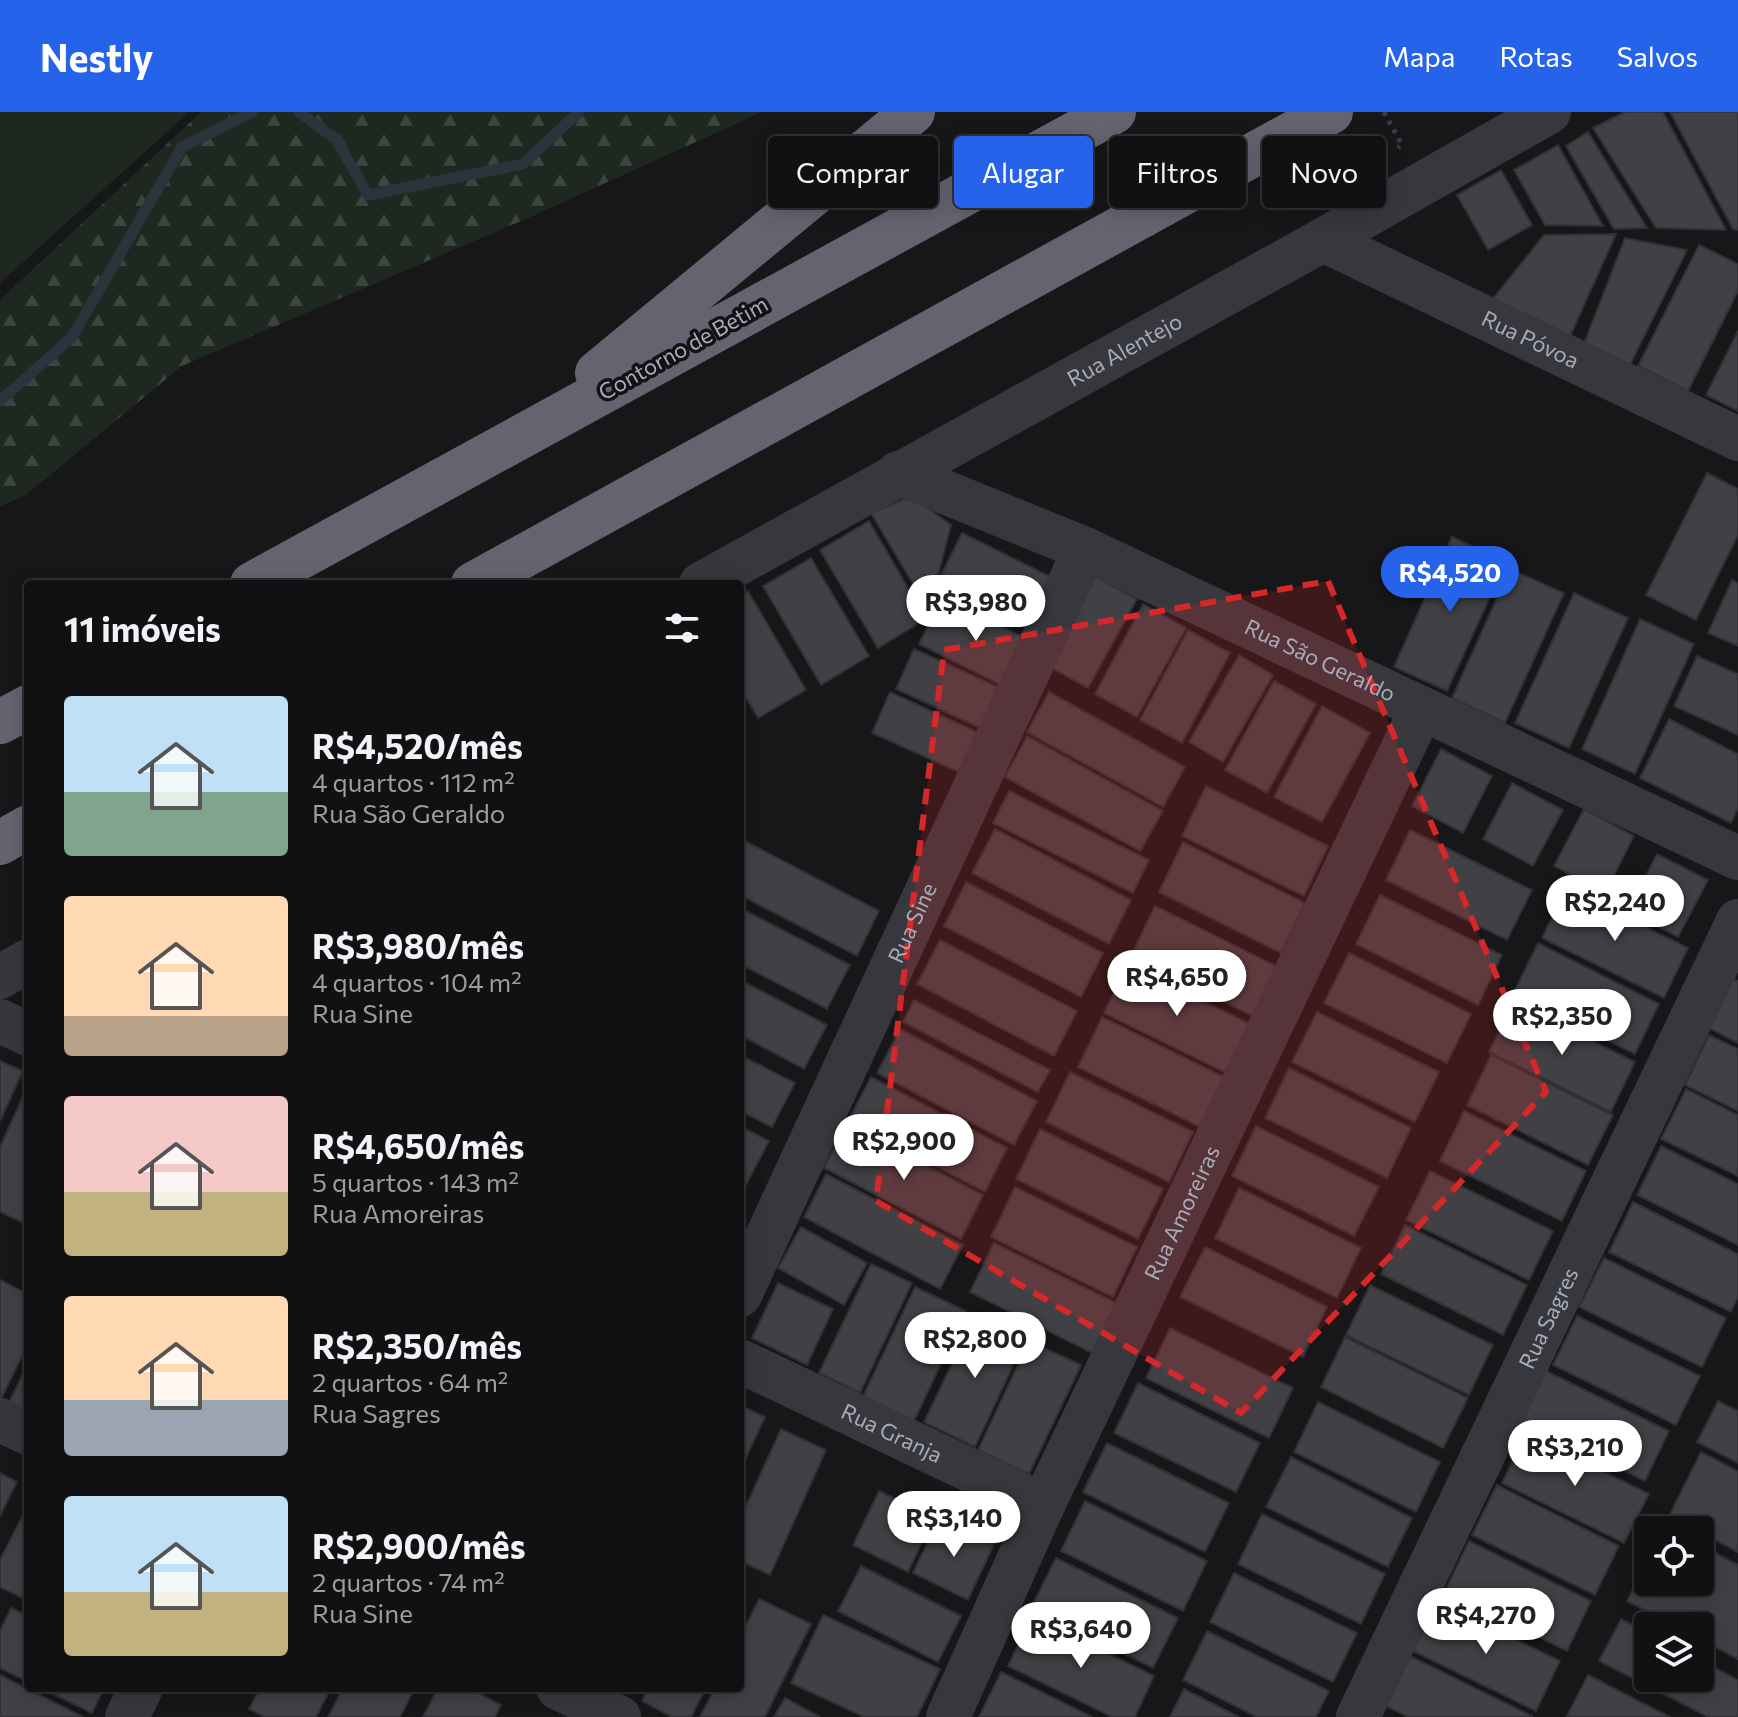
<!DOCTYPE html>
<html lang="pt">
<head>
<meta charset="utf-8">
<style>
  body { margin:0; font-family:Commissioner,sans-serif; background:#1e1e20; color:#f1f3f6; height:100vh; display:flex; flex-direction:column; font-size:30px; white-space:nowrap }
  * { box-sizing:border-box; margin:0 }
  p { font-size:26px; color:#9c9d9f }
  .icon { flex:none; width:44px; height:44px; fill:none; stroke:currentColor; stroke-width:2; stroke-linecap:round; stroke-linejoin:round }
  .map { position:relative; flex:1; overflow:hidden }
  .drawer { position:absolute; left:24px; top:468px; width:720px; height:1112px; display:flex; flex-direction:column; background:#111012; border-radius:8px; box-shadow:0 4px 20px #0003,0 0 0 2px #303032 }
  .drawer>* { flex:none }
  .hud { position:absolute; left:768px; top:24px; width:760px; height:72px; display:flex; gap:16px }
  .buttons { position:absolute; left:1634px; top:1404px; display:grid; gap:16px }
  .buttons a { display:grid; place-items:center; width:80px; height:80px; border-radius:8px; background:#111012; box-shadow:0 4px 20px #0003,0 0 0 2px #303032; font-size:40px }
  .price { position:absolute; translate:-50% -68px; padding:0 18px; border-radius:28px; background:#fff; color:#222; font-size:26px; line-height:52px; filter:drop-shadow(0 2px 4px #0008) }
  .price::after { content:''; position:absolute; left:50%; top:48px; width:24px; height:18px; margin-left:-12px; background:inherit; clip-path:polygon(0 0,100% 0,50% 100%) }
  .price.current { background:#2563eb; color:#fff }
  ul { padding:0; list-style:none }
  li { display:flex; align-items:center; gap:24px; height:200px; padding:0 40px }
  li span { display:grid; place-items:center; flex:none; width:224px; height:160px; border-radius:8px; color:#555 }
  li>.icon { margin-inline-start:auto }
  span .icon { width:96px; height:96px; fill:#fffc; stroke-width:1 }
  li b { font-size:34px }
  h2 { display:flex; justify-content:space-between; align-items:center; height:96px; padding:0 40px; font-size:34px }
  .chip { padding:0 28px; border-radius:8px; background:#111012; box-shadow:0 4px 20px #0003,0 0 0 2px #303032; font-size:28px; line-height:72px }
  .chip.current { background:#2563eb; color:#fff }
  header { display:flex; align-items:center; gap:48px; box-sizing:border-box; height:112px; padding:0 40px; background:#2563eb; color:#fff }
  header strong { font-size:38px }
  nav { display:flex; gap:44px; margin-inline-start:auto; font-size:28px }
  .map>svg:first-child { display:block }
  .grass { fill:#1e2720 }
  .forest { fill:url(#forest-firs) }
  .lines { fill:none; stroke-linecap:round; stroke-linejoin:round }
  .stream { stroke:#2c333d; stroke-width:11 }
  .building { fill:#414045; stroke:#313034; stroke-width:2 }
  .path { stroke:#3d3e45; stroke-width:5; stroke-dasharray:4 6; stroke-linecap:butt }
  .minor { stroke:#37373e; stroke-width:44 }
  .highway { stroke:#63646f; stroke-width:44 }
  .marked { fill:#d62828; fill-opacity:0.2; stroke:#d62828; stroke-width:6; stroke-dasharray:16 10; stroke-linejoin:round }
  .labels { text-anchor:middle; stroke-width:7; stroke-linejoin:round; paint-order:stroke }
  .street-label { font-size:22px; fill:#a8abb9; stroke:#121113 }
</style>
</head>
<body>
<header>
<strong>Nestly</strong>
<nav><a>Mapa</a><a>Rotas</a><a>Salvos</a></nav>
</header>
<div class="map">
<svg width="1738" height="1605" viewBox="0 0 1738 1605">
  <defs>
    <pattern id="forest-firs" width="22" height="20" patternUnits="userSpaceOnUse" patternTransform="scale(2)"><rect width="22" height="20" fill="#1e2720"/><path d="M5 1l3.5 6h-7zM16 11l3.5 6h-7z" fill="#3c443e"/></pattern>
  </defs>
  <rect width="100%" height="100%" fill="#171618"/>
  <path class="grass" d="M 0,0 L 189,0 L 0,171 Z"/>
  <path class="forest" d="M 201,0 L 762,0 L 535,103 L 182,254 L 27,382 L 0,395 L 0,188 Z"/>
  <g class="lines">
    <g class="stream">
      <path d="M 299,0 L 336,27 L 368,83 L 523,52 L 579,0"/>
      <path d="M 0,289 L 72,225 L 182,35 L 252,0"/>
    </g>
  </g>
  <g class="building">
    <path d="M 1625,0 L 1663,0 L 1726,118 L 1656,116 L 1593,16 Z"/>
    <path d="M 1670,0 L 1738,0 L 1738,118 L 1733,117 Z"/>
    <path d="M 1588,20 L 1647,116 L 1614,117 L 1566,34 Z"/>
    <path d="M 1558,33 L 1603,114 L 1545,113 L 1514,58 Z"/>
    <path d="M 1501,58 L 1532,113 L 1488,138 L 1457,83 Z"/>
    <path d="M 1616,122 L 1568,229 L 1491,189 L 1544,123 Z"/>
    <path d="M 1625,126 L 1687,138 L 1627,259 L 1582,237 Z"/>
    <path d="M 1699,133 L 1738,152 L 1738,179 L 1688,279 L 1638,254 Z"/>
    <path d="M 1738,219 L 1738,299 L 1706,283 Z"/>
    <path d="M 1707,361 L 1738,377 L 1738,423 L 1696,508 L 1646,483 Z"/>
    <path d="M 911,384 L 951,413 L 929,499 L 871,401 Z"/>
    <path d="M 869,409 L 926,507 L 878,536 L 820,438 Z"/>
    <path d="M 962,421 L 1053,466 L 1030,513 L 939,467 Z"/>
    <path d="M 1452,425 L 1506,450 L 1447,579 L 1394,555 Z"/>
    <path d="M 811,446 L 869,544 L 821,573 L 763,474 Z"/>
    <path d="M 1510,457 L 1564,481 L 1505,611 L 1452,586 Z"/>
    <path d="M 1094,464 L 1137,487 L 1088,576 L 1046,553 Z"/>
    <path d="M 1732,468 L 1738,471 L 1738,534 L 1708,521 Z"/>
    <path d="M 748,479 L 806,578 L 758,606 L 740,576 L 740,484 Z"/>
    <path d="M 1574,481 L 1628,506 L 1569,636 L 1515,611 Z"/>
    <path d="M 942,485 L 1033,530 L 1009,577 L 919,532 Z"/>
    <path d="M 1143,492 L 1186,516 L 1137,605 L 1095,582 Z"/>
    <path d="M 1640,507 L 1694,532 L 1635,662 L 1582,637 Z"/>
    <path d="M 1188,518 L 1230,541 L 1182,631 L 1140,608 Z"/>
    <path d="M 914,537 L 1005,578 L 987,619 L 896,577 Z"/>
    <path d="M 1239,543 L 1273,563 L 1223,650 L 1189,630 Z"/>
    <path d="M 1697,544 L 1738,562 L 1738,623 L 1674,594 Z"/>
    <path d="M 1274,569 L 1316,592 L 1267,681 L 1225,658 Z"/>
    <path d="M 890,580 L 981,622 L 963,662 L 872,621 Z"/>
    <path d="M 1049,580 L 1185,655 L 1163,695 L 1027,620 Z"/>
    <path d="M 1322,594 L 1370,621 L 1322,710 L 1274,685 Z"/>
    <path d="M 1669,607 L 1738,642 L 1738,696 L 1731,711 L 1640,666 Z"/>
    <path d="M 1027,624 L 1163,699 L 1140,739 L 1005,665 Z"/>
    <path d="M 1441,637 L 1492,664 L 1463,721 L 1412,694 Z"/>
    <path d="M 1512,671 L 1563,698 L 1533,754 L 1483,727 Z"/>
    <path d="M 1206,674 L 1328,734 L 1304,784 L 1182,724 Z"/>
    <path d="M 1009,679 L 1149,748 L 1133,781 L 993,711 Z"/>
    <path d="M 1584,697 L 1634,724 L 1605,781 L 1554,754 Z"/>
    <path d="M 995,717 L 1131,788 L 1109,832 L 972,761 Z"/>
    <path d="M 1410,718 L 1532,778 L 1507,828 L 1386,768 Z"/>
    <path d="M 743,728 L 879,799 L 857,844 L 740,783 L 740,734 Z"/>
    <path d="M 1183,730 L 1305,791 L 1281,841 L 1159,780 Z"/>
    <path d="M 1657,742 L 1708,768 L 1678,825 L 1628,799 Z"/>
    <path d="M 966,770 L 1103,841 L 1081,885 L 944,814 Z"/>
    <path d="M 1566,776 L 1688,836 L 1664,886 L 1542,826 Z"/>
    <path d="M 1380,783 L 1502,843 L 1478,893 L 1356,832 Z"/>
    <path d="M 1155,794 L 1278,855 L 1253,904 L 1131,844 Z"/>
    <path d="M 740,796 L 850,853 L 827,897 L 740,852 Z"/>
    <path d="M 940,828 L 1077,899 L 1054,944 L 917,872 Z"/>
    <path d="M 1538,831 L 1659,892 L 1635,942 L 1513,882 Z"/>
    <path d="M 1349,841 L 1471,902 L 1447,951 L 1324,891 Z"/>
    <path d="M 1128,852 L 1250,912 L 1226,961 L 1104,901 Z"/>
    <path d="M 1731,866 L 1738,869 L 1738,931 L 1707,915 Z"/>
    <path d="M 740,868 L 827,913 L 804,957 L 740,923 Z"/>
    <path d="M 914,888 L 1050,958 L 1038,980 L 903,910 Z"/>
    <path d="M 1513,890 L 1635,950 L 1611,1000 L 1489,940 Z"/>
    <path d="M 1317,900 L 1439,960 L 1415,1010 L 1292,950 Z"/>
    <path d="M 1102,905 L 1224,965 L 1200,1015 L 1078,955 Z"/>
    <path d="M 900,917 L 1037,989 L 1014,1033 L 877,961 Z"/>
    <path d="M 1709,923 L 1738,937 L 1738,999 L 1685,973 Z"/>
    <path d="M 740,943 L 795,971 L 772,1015 L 740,999 Z"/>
    <path d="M 1491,943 L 1613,1003 L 1588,1053 L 1467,993 Z"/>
    <path d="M 0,949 L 23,959 L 0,1009 Z"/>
    <path d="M 1289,956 L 1411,1016 L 1387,1066 L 1265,1006 Z"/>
    <path d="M 1070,960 L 1193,1020 L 1169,1070 L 1046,1010 Z"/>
    <path d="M 871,965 L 1007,1036 L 985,1080 L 848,1009 Z"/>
    <path d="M 28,973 L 28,1113 L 0,1100 L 0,1035 Z"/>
    <path d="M 1686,977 L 1738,1003 L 1738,1064 L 1661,1027 Z"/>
    <path d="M 1464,999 L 1586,1059 L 1562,1109 L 1440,1049 Z"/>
    <path d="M 846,1012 L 983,1083 L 961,1127 L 824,1056 Z"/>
    <path d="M 740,1014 L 769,1029 L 746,1073 L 740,1070 Z"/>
    <path d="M 1256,1014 L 1379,1075 L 1354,1124 L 1232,1064 Z"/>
    <path d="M 1040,1017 L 1163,1077 L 1138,1127 L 1016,1067 Z"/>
    <path d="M 1661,1034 L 1738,1072 L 1738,1133 L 1637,1083 Z"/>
    <path d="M 1430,1059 L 1553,1119 L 1529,1168 L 1406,1108 Z"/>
    <path d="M 826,1062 L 963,1133 L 940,1177 L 804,1105 Z"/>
    <path d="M 1015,1075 L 1137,1135 L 1113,1185 L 991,1125 Z"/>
    <path d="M 1239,1076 L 1361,1136 L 1337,1186 L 1215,1126 Z"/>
    <path d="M 1633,1090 L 1738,1142 L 1738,1185 L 1731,1200 L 1609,1140 Z"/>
    <path d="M 1405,1113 L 1527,1173 L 1503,1223 L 1381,1162 Z"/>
    <path d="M 801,1115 L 867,1151 L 844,1193 L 778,1156 Z"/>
    <path d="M 994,1131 L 1116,1191 L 1092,1241 L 970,1180 Z"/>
    <path d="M 1205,1135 L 1327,1195 L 1303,1245 L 1180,1185 Z"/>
    <path d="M 1604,1146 L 1726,1206 L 1702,1255 L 1579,1195 Z"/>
    <path d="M 871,1152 L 912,1171 L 860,1281 L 819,1261 Z"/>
    <path d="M 0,1168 L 28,1182 L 28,1232 L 0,1289 Z"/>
    <path d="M 778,1171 L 833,1197 L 807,1253 L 752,1226 Z"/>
    <path d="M 1370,1173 L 1493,1233 L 1469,1283 L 1346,1223 Z"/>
    <path d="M 915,1175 L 966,1199 L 914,1309 L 863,1284 Z"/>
    <path d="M 976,1201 L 1026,1226 L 975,1335 L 924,1310 Z"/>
    <path d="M 1577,1204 L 1700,1264 L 1676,1313 L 1553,1253 Z"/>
    <path d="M 1170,1216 L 1293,1276 L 1269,1326 L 1146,1266 Z"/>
    <path d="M 1345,1225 L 1468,1286 L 1443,1336 L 1321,1275 Z"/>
    <path d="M 1029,1229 L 1081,1253 L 1029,1362 L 978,1338 Z"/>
    <path d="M 28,1252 L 28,1307 L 6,1296 Z"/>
    <path d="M 1546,1259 L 1669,1319 L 1645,1369 L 1522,1309 Z"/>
    <path d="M 1138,1271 L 1260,1331 L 1236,1380 L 1114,1321 Z"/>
    <path d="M 1718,1289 L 1738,1299 L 1738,1351 L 1697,1330 Z"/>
    <path d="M 1318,1290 L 1440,1350 L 1416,1400 L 1294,1340 Z"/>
    <path d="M 740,1293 L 765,1305 L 740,1359 Z"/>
    <path d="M 781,1317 L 826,1338 L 770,1463 L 740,1449 L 740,1407 Z"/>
    <path d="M 1526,1321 L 1649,1382 L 1624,1431 L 1502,1371 Z"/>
    <path d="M 1107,1331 L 1229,1391 L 1205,1440 L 1083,1380 Z"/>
    <path d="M 1701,1340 L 1738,1359 L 1738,1440 L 1669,1404 Z"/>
    <path d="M 1291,1345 L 1412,1406 L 1388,1455 L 1266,1395 Z"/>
    <path d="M 0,1361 L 17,1370 L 0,1404 Z"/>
    <path d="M 1497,1373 L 1619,1434 L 1595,1483 L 1472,1423 Z"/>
    <path d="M 879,1379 L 934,1405 L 908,1460 L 853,1433 Z"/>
    <path d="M 1085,1389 L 1207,1449 L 1183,1499 L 1061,1439 Z"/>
    <path d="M 28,1393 L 28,1489 L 0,1475 L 0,1448 Z"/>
    <path d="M 1262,1402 L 1385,1462 L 1361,1512 L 1238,1452 Z"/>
    <path d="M 939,1406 L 994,1432 L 968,1488 L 913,1461 Z"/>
    <path d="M 1469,1429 L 1591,1489 L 1567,1539 L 1445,1479 Z"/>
    <path d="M 1700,1433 L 1738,1453 L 1738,1547 L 1700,1527 L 1700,1514 L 1675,1514 L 1627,1489 L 1648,1448 L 1648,1470 L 1700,1470 Z"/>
    <path d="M 1056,1446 L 1178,1506 L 1153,1556 L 1031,1496 Z"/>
    <path d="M 861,1454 L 961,1504 L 938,1550 L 838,1499 Z"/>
    <path d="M 1234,1461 L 1357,1521 L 1333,1570 L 1210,1510 Z"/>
    <path d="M 759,1487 L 811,1512 L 765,1605 L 700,1605 L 715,1576 L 740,1576 L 740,1525 Z"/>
    <path d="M 1437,1489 L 1560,1549 L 1536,1599 L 1413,1539 Z"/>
    <path d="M 11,1496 L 28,1504 L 28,1570 L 0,1556 L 0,1519 Z"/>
    <path d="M 823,1503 L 940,1557 L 917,1605 L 864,1605 L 791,1571 Z"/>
    <path d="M 1032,1504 L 1154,1564 L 1135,1605 L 1112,1605 L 1008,1554 Z"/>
    <path d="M 1621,1507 L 1648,1521 L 1648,1566 L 1700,1566 L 1700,1548 L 1738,1568 L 1738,1605 L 1708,1605 L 1599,1549 Z"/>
    <path d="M 1207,1519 L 1329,1579 L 1316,1605 L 1257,1605 L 1183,1568 Z"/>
    <path d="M 1410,1544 L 1532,1604 L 1532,1605 L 1408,1605 L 1386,1594 Z"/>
    <path d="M 1001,1560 L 1092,1605 L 979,1605 Z"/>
    <path d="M 0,1563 L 83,1605 L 0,1605 Z"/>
    <path d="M 1588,1563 L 1670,1605 L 1569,1605 L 1567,1604 Z"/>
    <path d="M 41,1576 L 104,1576 L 92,1601 Z"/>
    <path d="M 260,1576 L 331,1576 L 316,1605 L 265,1605 L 249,1597 Z"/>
    <path d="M 343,1576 L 415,1576 L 400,1605 L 328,1605 Z"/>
    <path d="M 438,1576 L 469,1576 L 501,1593 L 495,1605 L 423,1605 Z"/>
    <path d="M 648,1576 L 706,1576 L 691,1605 L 672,1605 L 642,1589 Z"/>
    <path d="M 1184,1577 L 1239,1605 L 1170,1605 Z"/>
    <path d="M 785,1586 L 820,1605 L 774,1605 Z"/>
  </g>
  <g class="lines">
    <path class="path" d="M 1384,0 L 1402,33 L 1398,36"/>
    <g class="minor">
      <path id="s1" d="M 1323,128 L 1738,327"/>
      <path id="s2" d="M 898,361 L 1085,437 L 1738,746"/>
      <path id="s3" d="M 701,472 L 1323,128 L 1549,0"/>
      <path d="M 0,865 L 28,849"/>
      <path d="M 0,909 L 28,922"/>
      <path id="s4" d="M 740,1183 L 1085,437"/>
      <path id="s5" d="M 740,1249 L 1043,1393"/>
      <path d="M 0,1308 L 28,1321"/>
      <path d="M 558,1576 L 619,1605"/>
      <path d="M 127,1605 L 141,1576"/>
      <path id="s6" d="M 948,1605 L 1043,1393 L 1421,598"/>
      <path id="s7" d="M 1358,1605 L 1738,809"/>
    </g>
    <g class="highway">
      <path d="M 597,261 L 913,0"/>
      <path d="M 252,472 L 1114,0"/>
      <path d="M 473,472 L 1331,0"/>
      <path d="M 0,610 L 28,595"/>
      <path d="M 0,731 L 28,715"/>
    </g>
  </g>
  <path class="marked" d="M 1328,469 L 1546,980 L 1241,1301 L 876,1089 L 944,538 Z"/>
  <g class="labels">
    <g class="street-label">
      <text dy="8" stroke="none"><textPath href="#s1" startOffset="230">Rua Póvoa</textPath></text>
      <text transform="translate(683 236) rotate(-29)" y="8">Contorno de Betim</text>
      <text dy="8" stroke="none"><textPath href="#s3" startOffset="484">Rua Alentejo</textPath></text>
      <text dy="8" stroke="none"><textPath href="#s2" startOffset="462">Rua São Geraldo</textPath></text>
      <text dy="8" stroke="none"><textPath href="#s4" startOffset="410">Rua Sine</textPath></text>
      <text dy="8" stroke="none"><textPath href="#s6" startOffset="556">Rua Amoreiras</textPath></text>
      <text dy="8" stroke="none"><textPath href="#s7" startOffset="442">Rua Sagres</textPath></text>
      <text dy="8" stroke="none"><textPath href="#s5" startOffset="168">Rua Granja</textPath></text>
    </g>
  </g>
</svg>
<div class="buttons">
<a><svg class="icon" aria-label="locate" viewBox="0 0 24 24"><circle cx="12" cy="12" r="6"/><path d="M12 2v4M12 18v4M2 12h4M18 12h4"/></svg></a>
<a><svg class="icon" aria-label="layers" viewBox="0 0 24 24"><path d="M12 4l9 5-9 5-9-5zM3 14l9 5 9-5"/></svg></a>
</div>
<b class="price current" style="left:1450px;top:502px">R$4,520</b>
<b class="price" style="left:976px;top:531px">R$3,980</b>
<b class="price" style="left:1615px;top:831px">R$2,240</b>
<b class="price" style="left:1177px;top:906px">R$4,650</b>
<b class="price" style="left:1562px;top:945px">R$2,350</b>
<b class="price" style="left:904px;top:1070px">R$2,900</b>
<b class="price" style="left:975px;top:1268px">R$2,800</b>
<b class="price" style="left:1575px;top:1376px">R$3,210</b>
<b class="price" style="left:954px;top:1447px">R$3,140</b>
<b class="price" style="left:1486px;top:1544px">R$4,270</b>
<b class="price" style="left:1081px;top:1558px">R$3,640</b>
<div class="hud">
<a class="chip">Comprar</a>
<a class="chip current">Alugar</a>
<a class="chip">Filtros</a>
<a class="chip">Novo</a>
</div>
<section class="drawer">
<h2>11 imóveis<svg class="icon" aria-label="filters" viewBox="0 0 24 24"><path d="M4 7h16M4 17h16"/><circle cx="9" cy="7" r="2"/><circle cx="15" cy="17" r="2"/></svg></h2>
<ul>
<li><span style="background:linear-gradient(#bfe0f5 60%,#7fa58c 0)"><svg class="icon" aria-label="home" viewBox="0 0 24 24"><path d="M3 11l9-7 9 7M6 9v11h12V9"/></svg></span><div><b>R$4,520/mês</b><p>4 quartos · 112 m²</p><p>Rua São Geraldo</p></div></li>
<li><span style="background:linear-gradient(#ffd9b3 75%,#b9a48a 0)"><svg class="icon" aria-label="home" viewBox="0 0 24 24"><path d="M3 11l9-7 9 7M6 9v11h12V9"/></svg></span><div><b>R$3,980/mês</b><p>4 quartos · 104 m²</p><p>Rua Sine</p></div></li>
<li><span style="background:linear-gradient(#f6c9c9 60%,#c2b280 0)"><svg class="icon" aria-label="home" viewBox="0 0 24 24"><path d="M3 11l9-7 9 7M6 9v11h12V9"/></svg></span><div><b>R$4,650/mês</b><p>5 quartos · 143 m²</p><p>Rua Amoreiras</p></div></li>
<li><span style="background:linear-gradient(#ffd9b3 65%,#9aa5b1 0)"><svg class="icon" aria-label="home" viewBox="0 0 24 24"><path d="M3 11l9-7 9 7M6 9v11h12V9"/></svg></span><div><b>R$2,350/mês</b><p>2 quartos · 64 m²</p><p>Rua Sagres</p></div></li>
<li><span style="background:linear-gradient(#bfe0f5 60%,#c2b280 0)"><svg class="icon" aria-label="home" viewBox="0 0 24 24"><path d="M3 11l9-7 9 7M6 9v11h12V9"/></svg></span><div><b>R$2,900/mês</b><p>2 quartos · 74 m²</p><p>Rua Sine</p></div></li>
</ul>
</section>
</div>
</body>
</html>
